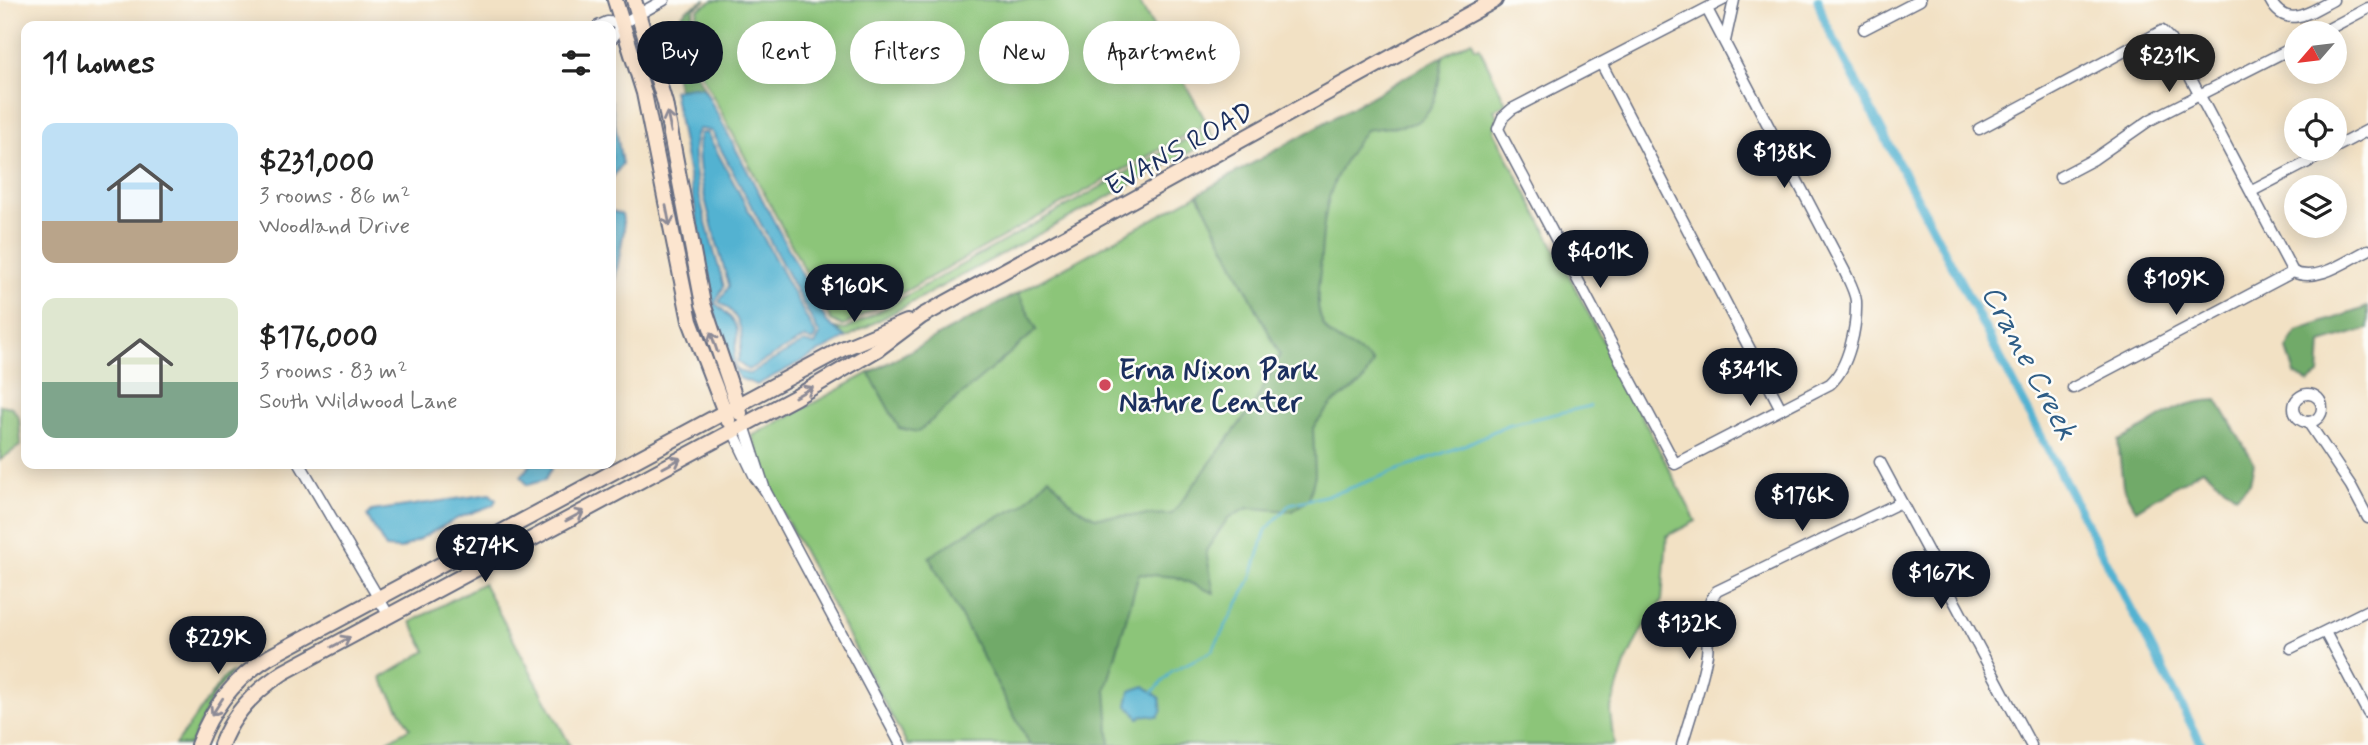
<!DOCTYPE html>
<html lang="en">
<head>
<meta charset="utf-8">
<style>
  body { margin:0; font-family:Mynerve,sans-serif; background:#f2f2f2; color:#222; height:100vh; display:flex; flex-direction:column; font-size:26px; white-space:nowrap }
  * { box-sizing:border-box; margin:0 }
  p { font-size:23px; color:#767676 }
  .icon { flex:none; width:38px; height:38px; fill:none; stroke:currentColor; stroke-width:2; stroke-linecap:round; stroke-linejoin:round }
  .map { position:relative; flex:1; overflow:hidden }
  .sheet { position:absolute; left:21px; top:21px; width:595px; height:448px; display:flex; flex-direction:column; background:#fff; border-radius:14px; box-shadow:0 4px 18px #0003 }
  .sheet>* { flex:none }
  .banner { position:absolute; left:637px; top:21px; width:665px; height:63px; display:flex; gap:14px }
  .needle { width:46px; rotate:242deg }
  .fabs { position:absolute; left:2284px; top:21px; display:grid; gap:14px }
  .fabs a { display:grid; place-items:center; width:63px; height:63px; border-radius:50%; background:#fff; box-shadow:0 4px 18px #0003; font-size:35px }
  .price { position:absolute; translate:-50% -60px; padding:0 16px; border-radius:24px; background:#111827; color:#fff; font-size:23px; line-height:46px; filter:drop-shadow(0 2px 4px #0008) }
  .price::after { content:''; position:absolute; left:50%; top:42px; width:21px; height:16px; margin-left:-10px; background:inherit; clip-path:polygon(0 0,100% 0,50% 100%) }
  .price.on { background:#222; color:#fff }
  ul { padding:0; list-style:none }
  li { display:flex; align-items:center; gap:21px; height:175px; padding:0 21px }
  li span { display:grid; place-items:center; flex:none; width:196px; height:140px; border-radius:14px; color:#555 }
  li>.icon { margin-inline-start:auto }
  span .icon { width:84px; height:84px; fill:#fffc; stroke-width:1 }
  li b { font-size:30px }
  h2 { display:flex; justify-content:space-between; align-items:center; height:84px; padding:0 21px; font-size:30px }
  .tag { padding:0 24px; border-radius:32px; background:#fff; box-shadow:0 4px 18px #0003; font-size:24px; line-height:63px }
  .tag.on { background:#111827; color:#fff }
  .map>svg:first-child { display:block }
  .green { fill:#8cc579; stroke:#547a6c; stroke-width:2 }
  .forest { fill:#71aa69; stroke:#466c64; stroke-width:2 }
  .water { fill:#52b2d1; stroke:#367098; stroke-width:2; fill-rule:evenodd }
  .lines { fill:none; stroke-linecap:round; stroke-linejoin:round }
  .stream { stroke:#52b2d1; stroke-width:2.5 }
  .canal { stroke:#52b2d1; stroke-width:9 }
  .street-casing { stroke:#666d82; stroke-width:13 }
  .secondary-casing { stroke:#666d82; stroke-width:18 }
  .street { stroke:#fff; stroke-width:10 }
  .secondary { stroke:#fce5cf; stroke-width:14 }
  .oneway { stroke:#8c8a96 }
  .poi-dot { fill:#d1495b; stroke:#fdfcf7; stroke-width:2.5 }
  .labels { text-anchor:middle; stroke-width:5; stroke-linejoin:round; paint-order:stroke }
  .street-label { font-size:28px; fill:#1b2f5e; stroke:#fdfcf7 }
  .poi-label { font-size:28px; font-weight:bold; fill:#1b2f5e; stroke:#fdfcf7; text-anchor:start }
  .water-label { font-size:30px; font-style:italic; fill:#2e5d86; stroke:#fdfcf7 }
</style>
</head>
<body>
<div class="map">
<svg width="2368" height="745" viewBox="0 0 2368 745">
  <rect width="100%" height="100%" fill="#fdfcf7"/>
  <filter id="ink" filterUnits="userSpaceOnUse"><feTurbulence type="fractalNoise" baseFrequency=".0143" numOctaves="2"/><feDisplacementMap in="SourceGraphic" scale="14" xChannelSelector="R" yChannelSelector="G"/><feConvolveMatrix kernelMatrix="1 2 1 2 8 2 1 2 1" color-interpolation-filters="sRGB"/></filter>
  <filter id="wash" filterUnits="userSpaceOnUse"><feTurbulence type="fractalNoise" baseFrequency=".00686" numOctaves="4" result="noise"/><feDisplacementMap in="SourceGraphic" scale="28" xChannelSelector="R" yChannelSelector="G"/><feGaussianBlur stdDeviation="1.57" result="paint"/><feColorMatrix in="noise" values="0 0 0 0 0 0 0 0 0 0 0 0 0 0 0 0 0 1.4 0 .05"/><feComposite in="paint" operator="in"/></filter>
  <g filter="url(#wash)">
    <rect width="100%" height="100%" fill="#f2e1c4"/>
    <g class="green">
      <path d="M 714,0 L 1138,0 L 1207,123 L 843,326 L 831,320 L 689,51 L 698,9 Z"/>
      <path d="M 1472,40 L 1475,48 L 1479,47 L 1506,103 L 1494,110 L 1497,116 L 1494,131 L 1696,521 L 1667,536 L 1662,601 L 1641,631 L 1625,664 L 1610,711 L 1614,745 L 907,745 L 771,491 L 752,436 L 869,373 L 873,381 L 1022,302 L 1018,293 L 1198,194 L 1203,203 L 1440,68 L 1443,56 Z"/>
      <path d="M 1208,127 L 1215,139 L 846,338 L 836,328 L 845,330 Z"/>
      <path d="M 0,405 L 12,407 L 19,418 L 21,445 L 0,460 Z"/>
      <path d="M 483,583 L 570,745 L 381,745 L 410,728 L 381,678 L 426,651 L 411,622 Z"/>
      <path d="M 233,671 L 213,696 L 190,745 L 175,745 L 224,677 Z"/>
    </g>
    <g class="forest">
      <path d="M 706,0 L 694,8 L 685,52 L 707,94 L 701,88 L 678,89 L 667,30 L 687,9 Z"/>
      <path d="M 1443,56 C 1439,78 1438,117 1411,124 C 1397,128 1381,127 1366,130 C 1326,181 1324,209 1320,271 C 1318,289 1315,306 1323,324 C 1332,344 1360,347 1373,363 L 1362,383 L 1332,404 L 1313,428 L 1315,475 L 1309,499 L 1293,511 L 1248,508 L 1228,518 L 1206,551 L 1214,593 L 1176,577 L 1139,574 L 1106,689 L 1110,745 L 1030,745 L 929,557 L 975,528 L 1022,506 L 1049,477 L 1074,506 L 1095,517 L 1172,514 L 1255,403 L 1280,355 L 1198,194 Z"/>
      <path d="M 1018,293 L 1037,330 L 918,432 L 899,428 L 869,373 Z"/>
      <path d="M 2368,307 L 2368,329 L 2321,343 L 2319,375 L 2309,382 L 2295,374 L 2287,349 L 2297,331 Z"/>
      <path d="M 2217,400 L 2254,463 L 2250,483 L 2236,496 L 2203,469 L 2136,510 L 2123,487 L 2118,441 C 2158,425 2168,402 2217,400 Z"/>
    </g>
    <g class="water">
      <path d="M 693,87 L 702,88 L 707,94 L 827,322 L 846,338 L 757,385 L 739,378 L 726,353 L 715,314 L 673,90 ZM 699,129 L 711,131 L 820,335 L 815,345 L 804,342 L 749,374 L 738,371 L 733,364 C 737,331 746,328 715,303 L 724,286 C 716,254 681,155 699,129 Z"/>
      <path d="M 611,100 L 622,164 L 611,180 Z"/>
      <path d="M 700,133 L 707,133 L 816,335 L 813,341 L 804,338 L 748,370 L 737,362 C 746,337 743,316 719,302 L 729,286 C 719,247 691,170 700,133 Z"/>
      <path d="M 612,211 L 622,214 L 624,230 L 613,292 Z"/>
      <path d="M 531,464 L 554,464 L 545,480 L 527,485 L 521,476 Z"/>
      <path d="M 490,494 L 496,500 L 493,505 L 458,518 L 401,549 L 386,548 L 367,516 L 372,511 Z"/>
      <path d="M 1145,686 L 1160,698 L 1162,710 L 1158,717 L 1144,715 L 1139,718 L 1127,705 L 1130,691 Z"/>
    </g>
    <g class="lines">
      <path class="stream" d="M 1153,692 L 1172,671 L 1212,651 L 1251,579 L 1266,530 L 1290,504 L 1337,493 L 1467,444 L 1507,425 L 1590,406"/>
      <path class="canal" d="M 1818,0 L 1824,20 L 2202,745"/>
    </g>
  </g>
  <g filter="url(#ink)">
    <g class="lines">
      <defs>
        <g id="street">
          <path d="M 2270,0 C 2286,31 2310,12 2333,0"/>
          <path d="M 1707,9 L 1844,270 C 1848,279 1855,291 1856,301 C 1857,327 1849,367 1830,384 L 1675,464 L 1498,129 L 1503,117 L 1512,109 L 1723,0"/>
          <path d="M 598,26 L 607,22 L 623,23"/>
          <path d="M 1864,29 L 1920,0"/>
          <path d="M 2321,33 L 2368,8"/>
          <path d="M 611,40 L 623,23 L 664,0"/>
          <path d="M 1725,41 L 1734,0"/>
          <path d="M 1601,63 L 1781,409"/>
          <path d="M 1979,129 L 2162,31 L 2170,39 L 2293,272"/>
          <path d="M 2334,148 L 2368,130"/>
          <path d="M 2060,177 L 2094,159 L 2150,120 L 2296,46"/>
          <path d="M 2252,191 L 2333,149"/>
          <path d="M 2293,272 C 2318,283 2346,261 2368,250"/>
          <path d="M 2073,388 L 2293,272"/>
          <circle cx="2308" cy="408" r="14"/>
          <path d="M 2308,422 L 2351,486 L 2368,518"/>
          <path d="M 744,425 L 765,490"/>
          <path d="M 733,431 L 755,477 L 765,490 L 901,745"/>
          <path d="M 1880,462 L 2031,745"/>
          <path d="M 300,464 L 389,616"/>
          <path d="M 2325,632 L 2368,713"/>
          <path d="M 2291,648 L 2368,610"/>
          <path d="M 1682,745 C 1690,716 1702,684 1707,654 C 1710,631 1700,612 1717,591 L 1901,502"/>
        </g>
        <g id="secondary">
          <path d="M 615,0 L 644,93 L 690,321 L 728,420"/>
          <path d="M 634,0 L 665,103 L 703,304 L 740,413"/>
          <path d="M 198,745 C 212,708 235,678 269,657 L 842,349 L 907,322"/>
          <path d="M 221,745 C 233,713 256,690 284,672 L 796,397 L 878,349 L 922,316 L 1495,0"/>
        </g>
      </defs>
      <use href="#street" class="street-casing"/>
      <use href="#secondary" class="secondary-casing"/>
      <use href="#street" class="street"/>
      <use href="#secondary" class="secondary"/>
    </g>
    <defs><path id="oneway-shaft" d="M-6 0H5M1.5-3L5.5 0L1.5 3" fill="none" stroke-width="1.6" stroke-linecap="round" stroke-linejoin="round" transform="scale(1.75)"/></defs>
    <g class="oneway">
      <use href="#oneway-shaft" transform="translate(669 122) rotate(-102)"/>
      <use href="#oneway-shaft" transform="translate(668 216) rotate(79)"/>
      <use href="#oneway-shaft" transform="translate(714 342) rotate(-109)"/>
      <use href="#oneway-shaft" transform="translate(804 392) rotate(-29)"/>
      <use href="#oneway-shaft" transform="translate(672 463) rotate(-28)"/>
      <use href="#oneway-shaft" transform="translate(575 516) rotate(-28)"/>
      <use href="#oneway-shaft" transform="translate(341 642) rotate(-28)"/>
      <use href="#oneway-shaft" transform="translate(217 707) rotate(123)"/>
    </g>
  </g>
  <circle class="poi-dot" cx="1105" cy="385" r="7"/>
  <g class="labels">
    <g class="street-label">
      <text transform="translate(1179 148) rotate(-29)" y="10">EVANS ROAD</text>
    </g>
    <g class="poi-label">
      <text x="1119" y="379">Erna Nixon Park<tspan x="1119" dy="32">Nature Center</tspan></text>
    </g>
    <g class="water-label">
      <text transform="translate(2030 362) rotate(62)" y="10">Crane Creek</text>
    </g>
  </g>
</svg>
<div class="fabs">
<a><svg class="needle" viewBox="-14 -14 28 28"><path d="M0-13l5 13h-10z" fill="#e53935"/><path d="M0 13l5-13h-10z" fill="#767676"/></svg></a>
<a><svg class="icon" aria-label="locate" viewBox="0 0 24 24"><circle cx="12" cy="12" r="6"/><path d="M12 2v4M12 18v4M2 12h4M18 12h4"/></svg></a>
<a><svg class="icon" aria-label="layers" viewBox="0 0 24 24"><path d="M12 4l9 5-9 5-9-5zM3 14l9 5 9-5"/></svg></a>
</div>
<b class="price on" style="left:2169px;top:94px">$231K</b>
<b class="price" style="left:1784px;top:190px">$138K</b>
<b class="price" style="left:1600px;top:290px">$401K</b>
<b class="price" style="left:2176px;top:317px">$109K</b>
<b class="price" style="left:854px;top:324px">$160K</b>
<b class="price" style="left:1750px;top:408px">$341K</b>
<b class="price" style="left:1802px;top:533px">$176K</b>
<b class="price" style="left:485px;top:584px">$274K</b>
<b class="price" style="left:1941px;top:611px">$167K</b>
<b class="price" style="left:1689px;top:661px">$132K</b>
<b class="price" style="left:218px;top:676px">$229K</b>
<div class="banner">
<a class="tag on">Buy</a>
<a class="tag">Rent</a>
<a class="tag">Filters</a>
<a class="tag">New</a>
<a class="tag">Apartment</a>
</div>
<section class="sheet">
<h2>11 homes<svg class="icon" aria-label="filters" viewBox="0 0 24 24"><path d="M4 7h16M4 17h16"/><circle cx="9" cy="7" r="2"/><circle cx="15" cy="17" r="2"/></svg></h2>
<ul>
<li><span style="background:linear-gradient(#bfe0f5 70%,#b9a48a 0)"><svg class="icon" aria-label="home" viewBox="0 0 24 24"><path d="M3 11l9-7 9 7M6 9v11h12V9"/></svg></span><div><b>$231,000</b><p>3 rooms · 86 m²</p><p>Woodland Drive</p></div></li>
<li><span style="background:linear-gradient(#dfe7d0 60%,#7fa58c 0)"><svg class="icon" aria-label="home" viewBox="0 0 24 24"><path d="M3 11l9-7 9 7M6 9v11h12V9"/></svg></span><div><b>$176,000</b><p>3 rooms · 83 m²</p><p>South Wildwood Lane</p></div></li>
</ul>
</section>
</div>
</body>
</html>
